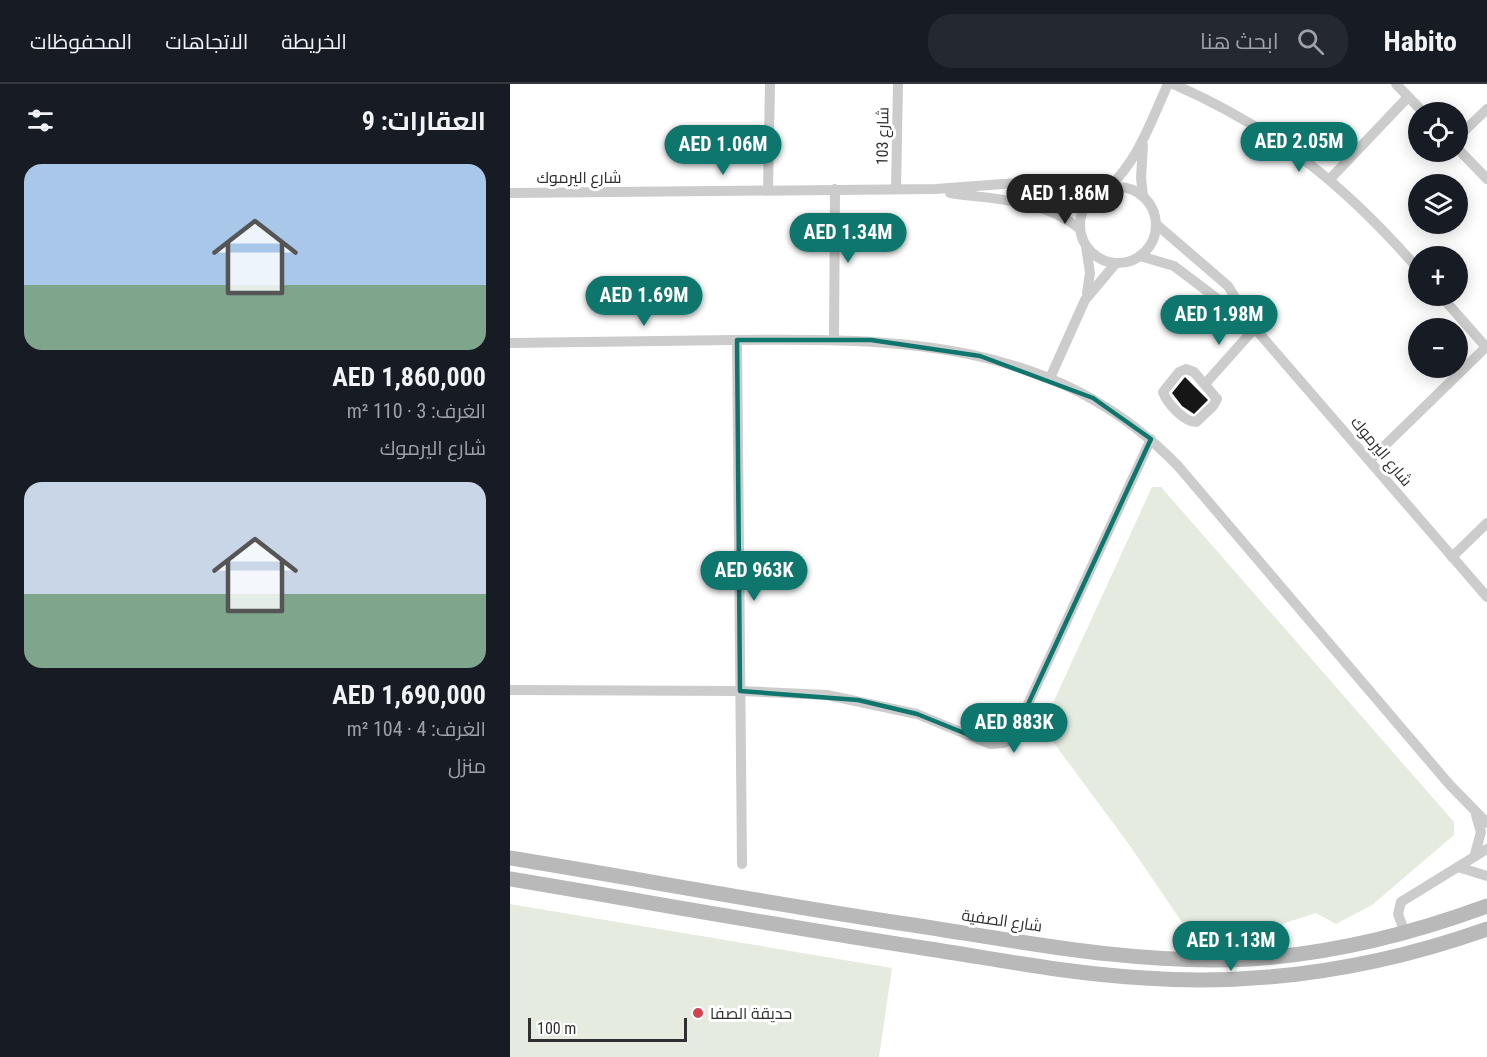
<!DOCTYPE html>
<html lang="ar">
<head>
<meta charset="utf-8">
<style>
  body { margin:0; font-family:"Roboto Condensed",Cairo,sans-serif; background:#242831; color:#f1f3f6; direction:rtl; height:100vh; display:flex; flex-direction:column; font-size:22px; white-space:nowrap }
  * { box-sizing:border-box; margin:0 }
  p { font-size:20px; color:#9ea1a6 }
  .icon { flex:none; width:33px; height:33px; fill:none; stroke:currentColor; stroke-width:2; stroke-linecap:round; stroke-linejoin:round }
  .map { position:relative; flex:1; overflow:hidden; direction:ltr }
  .panel { display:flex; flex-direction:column; background:#171b24; width:510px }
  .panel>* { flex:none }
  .fabs { position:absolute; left:898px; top:18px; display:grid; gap:12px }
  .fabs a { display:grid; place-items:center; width:60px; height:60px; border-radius:50%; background:#171b24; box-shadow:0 3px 15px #0003; font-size:30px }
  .scale { position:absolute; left:18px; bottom:15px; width:159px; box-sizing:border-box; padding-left:6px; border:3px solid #2f2f2f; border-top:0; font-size:16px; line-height:21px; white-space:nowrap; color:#2f2f2f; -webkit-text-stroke:4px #fff; paint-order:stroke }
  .price { position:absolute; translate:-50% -51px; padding:0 14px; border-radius:21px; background:#0f766e; color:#fff; font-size:20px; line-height:39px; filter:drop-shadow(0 2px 3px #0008) }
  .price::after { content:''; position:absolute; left:50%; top:36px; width:18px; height:14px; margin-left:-9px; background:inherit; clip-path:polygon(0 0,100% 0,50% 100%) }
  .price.on { background:#222; color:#fff }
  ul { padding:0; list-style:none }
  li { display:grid; align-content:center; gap:12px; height:318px; padding:0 24px }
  li span { display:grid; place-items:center; height:186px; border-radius:18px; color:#555 }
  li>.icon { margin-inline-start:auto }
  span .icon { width:108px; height:108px; fill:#fffc; stroke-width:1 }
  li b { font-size:26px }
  h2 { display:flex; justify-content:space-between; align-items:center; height:72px; padding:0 24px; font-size:26px }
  header { display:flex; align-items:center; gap:36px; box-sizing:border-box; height:84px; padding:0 30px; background:#171b24; border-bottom:2px solid #363941 }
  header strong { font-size:28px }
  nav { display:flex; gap:33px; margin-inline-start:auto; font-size:21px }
  .search { width:420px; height:54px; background:#242831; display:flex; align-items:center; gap:15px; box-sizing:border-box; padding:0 21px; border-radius:24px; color:#9ea1a6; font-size:22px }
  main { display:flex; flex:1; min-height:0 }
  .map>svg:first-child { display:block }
  .green { fill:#e5ebde }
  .building { fill:#161616 }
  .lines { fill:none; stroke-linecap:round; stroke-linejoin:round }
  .minor { stroke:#ccc; stroke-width:10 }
  .secondary { stroke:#b9b9b9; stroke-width:15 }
  .marked { fill:none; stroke:#0f766e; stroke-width:4.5; stroke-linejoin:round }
  .poi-dot { fill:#d34353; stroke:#fff; stroke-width:2 }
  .labels { text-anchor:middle; stroke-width:6; stroke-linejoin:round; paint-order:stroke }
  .street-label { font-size:16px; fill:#2f2f2f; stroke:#fff }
  .poi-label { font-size:16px; fill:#2f2f2f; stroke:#fff; text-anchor:start }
</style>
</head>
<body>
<header>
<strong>Habito</strong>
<div class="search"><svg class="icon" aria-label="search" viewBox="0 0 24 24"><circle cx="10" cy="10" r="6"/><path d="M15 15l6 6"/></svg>ابحث هنا</div>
<nav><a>الخريطة</a><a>الاتجاهات</a><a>المحفوظات</a></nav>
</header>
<main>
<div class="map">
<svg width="977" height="973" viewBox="0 0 977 973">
  <rect width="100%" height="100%" fill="#fff"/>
  <g class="green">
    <path d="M 642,403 L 651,403 L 944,738 L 944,751 L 862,821 L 826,840 L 806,829 L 769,841 L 769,856 L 684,856 L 618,759 L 532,643 Z"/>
    <path d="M 0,820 L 382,884 L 369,973 L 0,973 Z"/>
  </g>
  <path class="building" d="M 675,293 L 698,316 L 684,330 L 672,322 L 662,309 Z"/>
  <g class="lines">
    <g class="minor">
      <path d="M 663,0 C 766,45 836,102 909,186"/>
      <path d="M 886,0 L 913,28"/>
      <path d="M 948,53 L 977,25"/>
      <path d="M 633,61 L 631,94 L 633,112"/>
      <path d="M 948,65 L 977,95"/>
      <path d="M 820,95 L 898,13"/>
      <circle cx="608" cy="141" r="38"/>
      <path d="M 598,104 C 628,77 641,37 658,0"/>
      <path d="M 386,105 L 388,0"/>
      <path d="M 258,106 L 260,0"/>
      <path d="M 0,109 L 426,105 L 506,99 L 558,110 L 585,111"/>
      <path d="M 440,109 C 486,116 532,114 570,145"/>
      <path d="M 646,140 L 718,202 L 742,241"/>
      <path d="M 576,162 L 580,189 L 577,209"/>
      <path d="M 630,172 L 664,182 L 742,241 L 977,513"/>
      <path d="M 931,212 L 976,263"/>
      <path d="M 324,255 L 325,105"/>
      <path d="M 227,256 L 232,780"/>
      <path d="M 0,259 C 74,258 149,257 223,256 C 387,254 546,255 668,382 L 939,700 L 977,739"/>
      <path d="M 676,285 L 684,288 L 707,315 L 703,322 L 686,338 C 674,338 657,319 653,308 L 669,288 Z"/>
      <path d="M 540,294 L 575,216 L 606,179"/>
      <path d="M 695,300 L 745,244"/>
      <path d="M 860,376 L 977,262"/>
      <path d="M 942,473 L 977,439"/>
      <path d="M 0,606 L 230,607 L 317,611 L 407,630 L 480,660 L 494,659 L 505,652 L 513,631"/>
      <path d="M 511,635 L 641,355"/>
      <path d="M 965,770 L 971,748 L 966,731"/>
      <path d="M 948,783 L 977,792"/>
      <path d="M 895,849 L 888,830 L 891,818 L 977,765"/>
    </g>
    <g class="secondary">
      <path d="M 0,774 C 134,796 268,821 403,841 C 514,858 627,881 740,875 C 821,870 901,850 977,822"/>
      <path d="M 0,795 C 138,818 275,843 413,864 C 486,875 560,890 635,894 C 751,902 867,884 977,845"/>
    </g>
  </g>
  <path class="marked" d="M 227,256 L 361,256 L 470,272 L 583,314 L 641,355 L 513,631 L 500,648 L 469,655 L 407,630 L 348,616 L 230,607 Z"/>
  <circle class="poi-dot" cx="188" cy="929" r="6"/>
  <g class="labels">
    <g class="street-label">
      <text transform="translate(372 52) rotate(-89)" y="6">شارع 103</text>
      <text x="69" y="99">شارع اليرموك</text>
      <text transform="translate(872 367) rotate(50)" y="6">شارع اليرموك</text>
      <text transform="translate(492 836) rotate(8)" y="6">شارع الصفية</text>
    </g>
    <g class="poi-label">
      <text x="200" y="935">حديقة الصفا</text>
    </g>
  </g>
</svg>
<div class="fabs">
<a><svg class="icon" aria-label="locate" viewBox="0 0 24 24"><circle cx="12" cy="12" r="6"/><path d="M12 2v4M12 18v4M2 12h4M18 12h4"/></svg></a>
<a><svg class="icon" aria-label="layers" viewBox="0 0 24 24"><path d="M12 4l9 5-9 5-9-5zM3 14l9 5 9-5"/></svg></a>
<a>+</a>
<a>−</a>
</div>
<div class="scale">100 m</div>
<b class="price" style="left:789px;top:89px">AED 2.05M</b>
<b class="price" style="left:213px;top:92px">AED 1.06M</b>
<b class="price on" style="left:555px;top:141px">AED 1.86M</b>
<b class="price" style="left:338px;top:180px">AED 1.34M</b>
<b class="price" style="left:134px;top:243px">AED 1.69M</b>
<b class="price" style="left:709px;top:262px">AED 1.98M</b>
<b class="price" style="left:244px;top:518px">AED 963K</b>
<b class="price" style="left:504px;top:670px">AED 883K</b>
<b class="price" style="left:721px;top:888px">AED 1.13M</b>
</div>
<section class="panel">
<h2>العقارات: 9<svg class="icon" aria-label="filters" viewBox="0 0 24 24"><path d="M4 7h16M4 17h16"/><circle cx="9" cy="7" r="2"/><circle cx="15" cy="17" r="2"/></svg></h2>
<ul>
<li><span style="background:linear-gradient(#a9c7e8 65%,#7fa58c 0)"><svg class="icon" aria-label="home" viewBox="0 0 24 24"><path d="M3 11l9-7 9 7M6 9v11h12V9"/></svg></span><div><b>AED 1,860,000</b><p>الغرف: 3 · 110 m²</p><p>شارع اليرموك</p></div></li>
<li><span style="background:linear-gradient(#c9d6e8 60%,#7fa58c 0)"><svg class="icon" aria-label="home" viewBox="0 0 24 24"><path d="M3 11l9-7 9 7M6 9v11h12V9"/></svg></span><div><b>AED 1,690,000</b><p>الغرف: 4 · 104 m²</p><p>منزل</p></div></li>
</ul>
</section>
</main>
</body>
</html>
